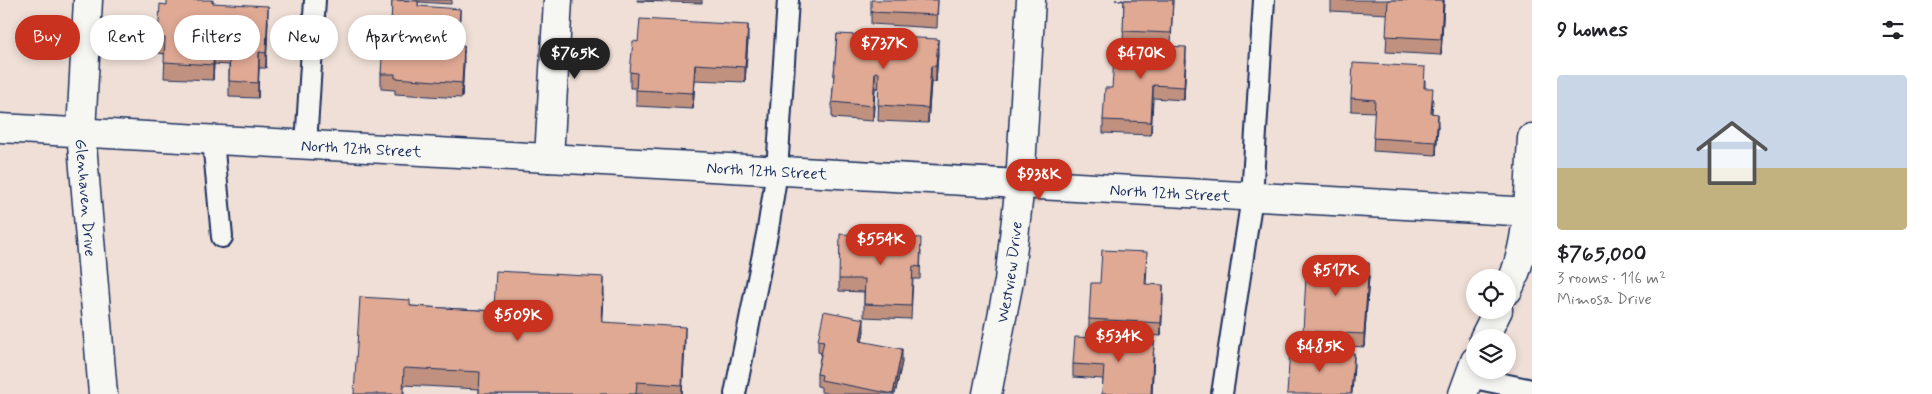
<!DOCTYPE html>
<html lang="en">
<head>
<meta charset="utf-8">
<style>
  body { margin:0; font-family:Mynerve,sans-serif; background:#f6f6f6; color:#202124; height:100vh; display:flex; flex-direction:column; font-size:19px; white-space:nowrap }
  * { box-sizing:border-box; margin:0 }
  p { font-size:16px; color:#757577 }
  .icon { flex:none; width:28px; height:28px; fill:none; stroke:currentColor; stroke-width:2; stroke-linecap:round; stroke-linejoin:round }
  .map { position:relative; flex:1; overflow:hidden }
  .sheet { display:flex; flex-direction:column; background:#fff; width:400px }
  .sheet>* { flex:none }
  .guide { position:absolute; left:15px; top:15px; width:475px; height:45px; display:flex; gap:10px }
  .fabs { position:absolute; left:1466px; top:269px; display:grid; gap:10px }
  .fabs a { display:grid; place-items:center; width:50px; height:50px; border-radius:50%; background:#fff; box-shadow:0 2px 8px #0003; font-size:25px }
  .price { position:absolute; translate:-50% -42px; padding:0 11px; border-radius:18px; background:#c8321e; color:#fff; font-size:16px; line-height:32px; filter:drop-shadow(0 1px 2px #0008) }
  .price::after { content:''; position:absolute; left:50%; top:30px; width:15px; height:11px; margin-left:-8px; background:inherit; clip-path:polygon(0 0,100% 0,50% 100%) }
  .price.active { background:#222; color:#fff }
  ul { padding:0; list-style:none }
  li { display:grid; align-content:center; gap:10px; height:265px; padding:0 25px }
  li+li { border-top:1px solid #e0e0e0 }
  li span { display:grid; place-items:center; height:155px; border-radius:5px; color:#555 }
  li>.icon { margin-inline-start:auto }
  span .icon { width:90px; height:90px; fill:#fffc; stroke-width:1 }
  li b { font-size:21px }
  h2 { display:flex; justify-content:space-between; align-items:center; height:60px; padding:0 25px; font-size:21px }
  .chip { padding:0 18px; border-radius:22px; background:#fff; box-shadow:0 2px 8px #0003; font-size:18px; line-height:45px }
  .chip.active { background:#c8321e; color:#fff }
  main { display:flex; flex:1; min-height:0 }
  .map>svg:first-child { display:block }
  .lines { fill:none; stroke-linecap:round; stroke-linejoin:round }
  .lane-casing { stroke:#1b2f5e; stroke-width:24 }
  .street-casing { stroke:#1b2f5e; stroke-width:31 }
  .secondary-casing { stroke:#1b2f5e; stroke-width:31 }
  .lane { stroke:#f6f6f2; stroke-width:20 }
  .street { stroke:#f6f6f2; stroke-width:28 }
  .secondary { stroke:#f6f6f2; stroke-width:28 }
  .wall { fill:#c0917f; stroke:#1b2f5e }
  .shaded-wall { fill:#9c7668; stroke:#1b2f5e }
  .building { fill:#dfa994; stroke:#1b2f5e }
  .labels { text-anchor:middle; stroke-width:4; stroke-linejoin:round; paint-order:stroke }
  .street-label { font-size:16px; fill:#1b2f5e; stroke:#f6f6f2 }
</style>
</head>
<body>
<main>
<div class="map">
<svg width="1532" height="394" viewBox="0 0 1532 394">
  <rect width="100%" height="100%" fill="#efdfd6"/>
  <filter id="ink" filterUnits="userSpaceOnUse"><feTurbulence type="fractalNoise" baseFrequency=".02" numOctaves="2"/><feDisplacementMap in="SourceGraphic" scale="10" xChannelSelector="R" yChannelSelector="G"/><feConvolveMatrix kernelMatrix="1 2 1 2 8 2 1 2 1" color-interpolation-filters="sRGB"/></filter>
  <g filter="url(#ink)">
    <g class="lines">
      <defs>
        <g id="lane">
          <path d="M 213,140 L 222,237"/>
          <path d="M 306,145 L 315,0"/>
          <path d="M 1469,377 L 1532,390"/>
          <path d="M 735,394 L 768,229 L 777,171 L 788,0"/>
          <path d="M 1222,394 L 1252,197 L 1264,0"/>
        </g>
        <g id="street">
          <path id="s1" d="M 88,0 L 81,132 L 103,394"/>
          <path d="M 549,158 L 558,0"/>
          <path d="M 1508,290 C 1530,246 1529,188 1532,138"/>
          <path d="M 1484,338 L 1498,310"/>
          <path id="s2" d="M 987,394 L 1009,281 L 1020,184 L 1031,0"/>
          <path d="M 1463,394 L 1475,361"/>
        </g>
        <g id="secondary">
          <path id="s3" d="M 0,128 L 1532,212"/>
        </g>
      </defs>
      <use href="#lane" class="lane-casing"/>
      <use href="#street" class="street-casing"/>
      <use href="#secondary" class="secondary-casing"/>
      <use href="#lane" class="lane"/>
      <use href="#street" class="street"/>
      <use href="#secondary" class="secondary"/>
    </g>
    <g class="wall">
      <path d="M 213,0 L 213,3 L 268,21 L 266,68 L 259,68 L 258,98 L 229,97 L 229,65 L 214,64 L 213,80 L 164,78 L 165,54 L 158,53 L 158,38 Z"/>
      <path d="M 392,0 L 452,0 L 451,4 L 418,2 L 418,6 L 460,24 L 459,46 L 464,62 L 462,98 L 395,94 L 395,90 L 381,89 L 381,74 L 391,26 Z"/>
      <path d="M 637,0 L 702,0 L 702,3 L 637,1 Z"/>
      <path d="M 938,0 L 937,28 L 871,24 L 871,12 Z"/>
      <path d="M 1115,0 L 1173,0 L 1171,45 L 1123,43 L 1124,1 Z"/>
      <path d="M 1331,0 L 1444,0 L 1441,55 L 1386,52 L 1388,14 L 1331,11 Z"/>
      <path d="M 837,34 L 938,54 L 936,82 L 931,82 L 928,123 L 878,121 L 879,88 L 875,88 L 873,121 L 832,118 L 832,102 Z"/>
      <path d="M 748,40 L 745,82 L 695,80 L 693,109 L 636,106 L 636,88 L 630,88 L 630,72 Z"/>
      <path d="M 1186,60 L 1184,100 L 1153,98 L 1151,135 L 1103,133 L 1103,120 L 1112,88 Z"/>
      <path d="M 1425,80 L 1425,88 L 1433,101 L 1432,113 L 1438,126 L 1436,155 L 1373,151 L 1375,112 L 1351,111 L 1351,98 Z"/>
      <path d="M 921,251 L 920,279 L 913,279 L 911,319 L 864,317 L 864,292 L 839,291 L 839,279 Z"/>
      <path d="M 1147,265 L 1146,284 L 1163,298 L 1161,336 L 1089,332 L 1089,319 L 1100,283 Z"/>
      <path d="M 1369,276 L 1364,347 L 1303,343 L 1303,331 Z"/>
      <path d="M 604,294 L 602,322 L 685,344 L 682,394 L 479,394 L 479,389 L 404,385 L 404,394 L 354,394 L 410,306 L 494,311 Z"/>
      <path d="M 864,331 L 862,341 L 902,362 L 895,394 L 830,394 L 821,392 L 821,387 L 817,386 L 817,374 L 821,353 L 818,352 L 818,340 Z"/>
      <path d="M 1154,354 L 1152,394 L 1102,394 L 1103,379 L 1073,377 L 1073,364 Z"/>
    </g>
    <g class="shaded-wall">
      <path d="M 1443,0 L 1444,0 L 1444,2 L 1441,55 Z"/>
      <path d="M 268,6 L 268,21 L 266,68 L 266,53 Z"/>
      <path d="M 460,9 L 460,24 L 458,62 L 458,46 Z"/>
      <path d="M 748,25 L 748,40 L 745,82 L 745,67 Z"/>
      <path d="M 938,39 L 938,54 L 936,82 L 936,66 Z"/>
      <path d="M 464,46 L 464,62 L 462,98 L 462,83 Z"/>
      <path d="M 1186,47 L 1186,60 L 1184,100 L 1184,87 Z"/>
      <path d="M 214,49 L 214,64 L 213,80 L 213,65 Z"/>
      <path d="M 259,52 L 259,68 L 258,98 L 258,83 Z"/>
      <path d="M 695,64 L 695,80 L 693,109 L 693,93 Z"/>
      <path d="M 931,66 L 931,82 L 928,123 L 928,108 Z"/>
      <path d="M 875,72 L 875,88 L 873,121 L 873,106 Z"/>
      <path d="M 1153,85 L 1153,98 L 1151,135 L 1151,122 Z"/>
      <path d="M 1438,114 L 1438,126 L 1436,155 L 1436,142 Z"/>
      <path d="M 1369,263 L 1369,276 L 1364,347 L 1364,334 Z"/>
      <path d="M 604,277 L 604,294 L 602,339 L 602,322 Z"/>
      <path d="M 1163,285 L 1163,298 L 1161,336 L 1161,323 Z"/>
      <path d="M 864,319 L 864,331 L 860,353 L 860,341 Z"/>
      <path d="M 685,327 L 685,344 L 682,394 L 682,385 Z"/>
      <path d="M 1154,341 L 1152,394 L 1151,394 Z"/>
      <path d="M 902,349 L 902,362 L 895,394 L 893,394 Z"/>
      <path d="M 1354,353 L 1354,366 L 1352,394 L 1351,394 Z"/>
    </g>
    <g class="building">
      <path d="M 167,0 L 212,0 L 212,3 L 268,6 L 266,53 L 259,52 L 258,83 L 229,81 L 230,50 L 214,49 L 213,65 L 164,62 L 165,38 L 158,38 L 160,4 L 167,5 Z"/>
      <path d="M 392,0 L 418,1 L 418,6 L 460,9 L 458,46 L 464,46 L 462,83 L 395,78 L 395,74 L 381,74 L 384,25 L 391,26 Z"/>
      <path d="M 871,0 L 938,0 L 937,15 L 871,12 Z"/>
      <path d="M 1124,0 L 1173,0 L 1171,33 L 1123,31 Z"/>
      <path d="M 1388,0 L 1443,0 L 1441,39 L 1386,36 Z"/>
      <path d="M 640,19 L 748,25 L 745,67 L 695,64 L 693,93 L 636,90 L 637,73 L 630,72 L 633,41 L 638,42 Z"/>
      <path d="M 837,34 L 938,39 L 936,66 L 931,66 L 928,108 L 878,105 L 879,73 L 875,72 L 873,106 L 832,102 Z"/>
      <path d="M 1115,44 L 1186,47 L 1184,87 L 1153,85 L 1151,122 L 1103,120 L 1105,88 L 1112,88 Z"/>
      <path d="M 1353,63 L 1425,67 L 1424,88 L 1433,88 L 1431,113 L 1438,114 L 1436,142 L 1373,138 L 1375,100 L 1351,98 Z"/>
      <path d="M 840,234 L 921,238 L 920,267 L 913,266 L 911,306 L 864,304 L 865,279 L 839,279 Z"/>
      <path d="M 1102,250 L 1147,252 L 1145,284 L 1163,285 L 1161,323 L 1089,319 L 1091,283 L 1100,283 Z"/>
      <path d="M 1307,259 L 1369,263 L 1364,334 L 1303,331 Z"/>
      <path d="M 496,271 L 604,277 L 602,322 L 685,327 L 682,385 L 637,382 L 636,394 L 479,394 L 480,372 L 404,368 L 403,394 L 354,394 L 360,297 L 410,300 L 410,306 L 494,311 Z"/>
      <path d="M 824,311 L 864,319 L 860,341 L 902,349 L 893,394 L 821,380 L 822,375 L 817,374 L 824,341 L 818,340 Z"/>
      <path d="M 1075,337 L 1154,341 L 1151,394 L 1102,394 L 1104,366 L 1073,364 Z"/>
      <path d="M 1290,350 L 1354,353 L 1351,394 L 1287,394 Z"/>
    </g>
  </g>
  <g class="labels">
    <g class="street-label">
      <text dy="6" stroke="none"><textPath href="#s3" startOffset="362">North 12th Street</textPath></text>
      <text dy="6" stroke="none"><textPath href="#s3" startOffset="768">North 12th Street</textPath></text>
      <text dy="6" stroke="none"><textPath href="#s3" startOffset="1172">North 12th Street</textPath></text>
      <text dy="6" stroke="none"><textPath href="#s1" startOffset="198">Glenhaven Drive</textPath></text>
      <text dy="6" stroke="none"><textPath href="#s2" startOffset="124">Westview Drive</textPath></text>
    </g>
  </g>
</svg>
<div class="fabs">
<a><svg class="icon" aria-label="locate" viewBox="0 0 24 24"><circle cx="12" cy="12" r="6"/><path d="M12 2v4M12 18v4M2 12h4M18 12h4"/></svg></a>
<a><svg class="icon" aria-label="layers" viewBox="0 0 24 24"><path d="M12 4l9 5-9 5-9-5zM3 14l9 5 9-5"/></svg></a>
</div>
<b class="price" style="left:884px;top:70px">$737K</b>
<b class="price active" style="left:575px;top:80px">$765K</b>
<b class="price" style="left:1141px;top:80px">$470K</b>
<b class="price" style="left:1039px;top:201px">$938K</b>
<b class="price" style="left:881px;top:266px">$554K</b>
<b class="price" style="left:1336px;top:297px">$517K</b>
<b class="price" style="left:518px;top:342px">$509K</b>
<b class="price" style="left:1119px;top:363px">$534K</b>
<b class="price" style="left:1320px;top:373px">$485K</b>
<div class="guide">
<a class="chip active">Buy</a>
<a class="chip">Rent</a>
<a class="chip">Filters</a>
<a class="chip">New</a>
<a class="chip">Apartment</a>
</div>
</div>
<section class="sheet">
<h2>9 homes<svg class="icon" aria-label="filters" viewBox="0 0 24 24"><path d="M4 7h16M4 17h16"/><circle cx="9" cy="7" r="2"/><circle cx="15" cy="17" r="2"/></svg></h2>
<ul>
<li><span style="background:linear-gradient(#c9d6e8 60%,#c2b280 0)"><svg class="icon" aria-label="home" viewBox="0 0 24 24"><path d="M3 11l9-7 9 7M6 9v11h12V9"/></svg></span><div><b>$765,000</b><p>3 rooms · 116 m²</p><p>Mimosa Drive</p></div></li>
</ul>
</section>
</main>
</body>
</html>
